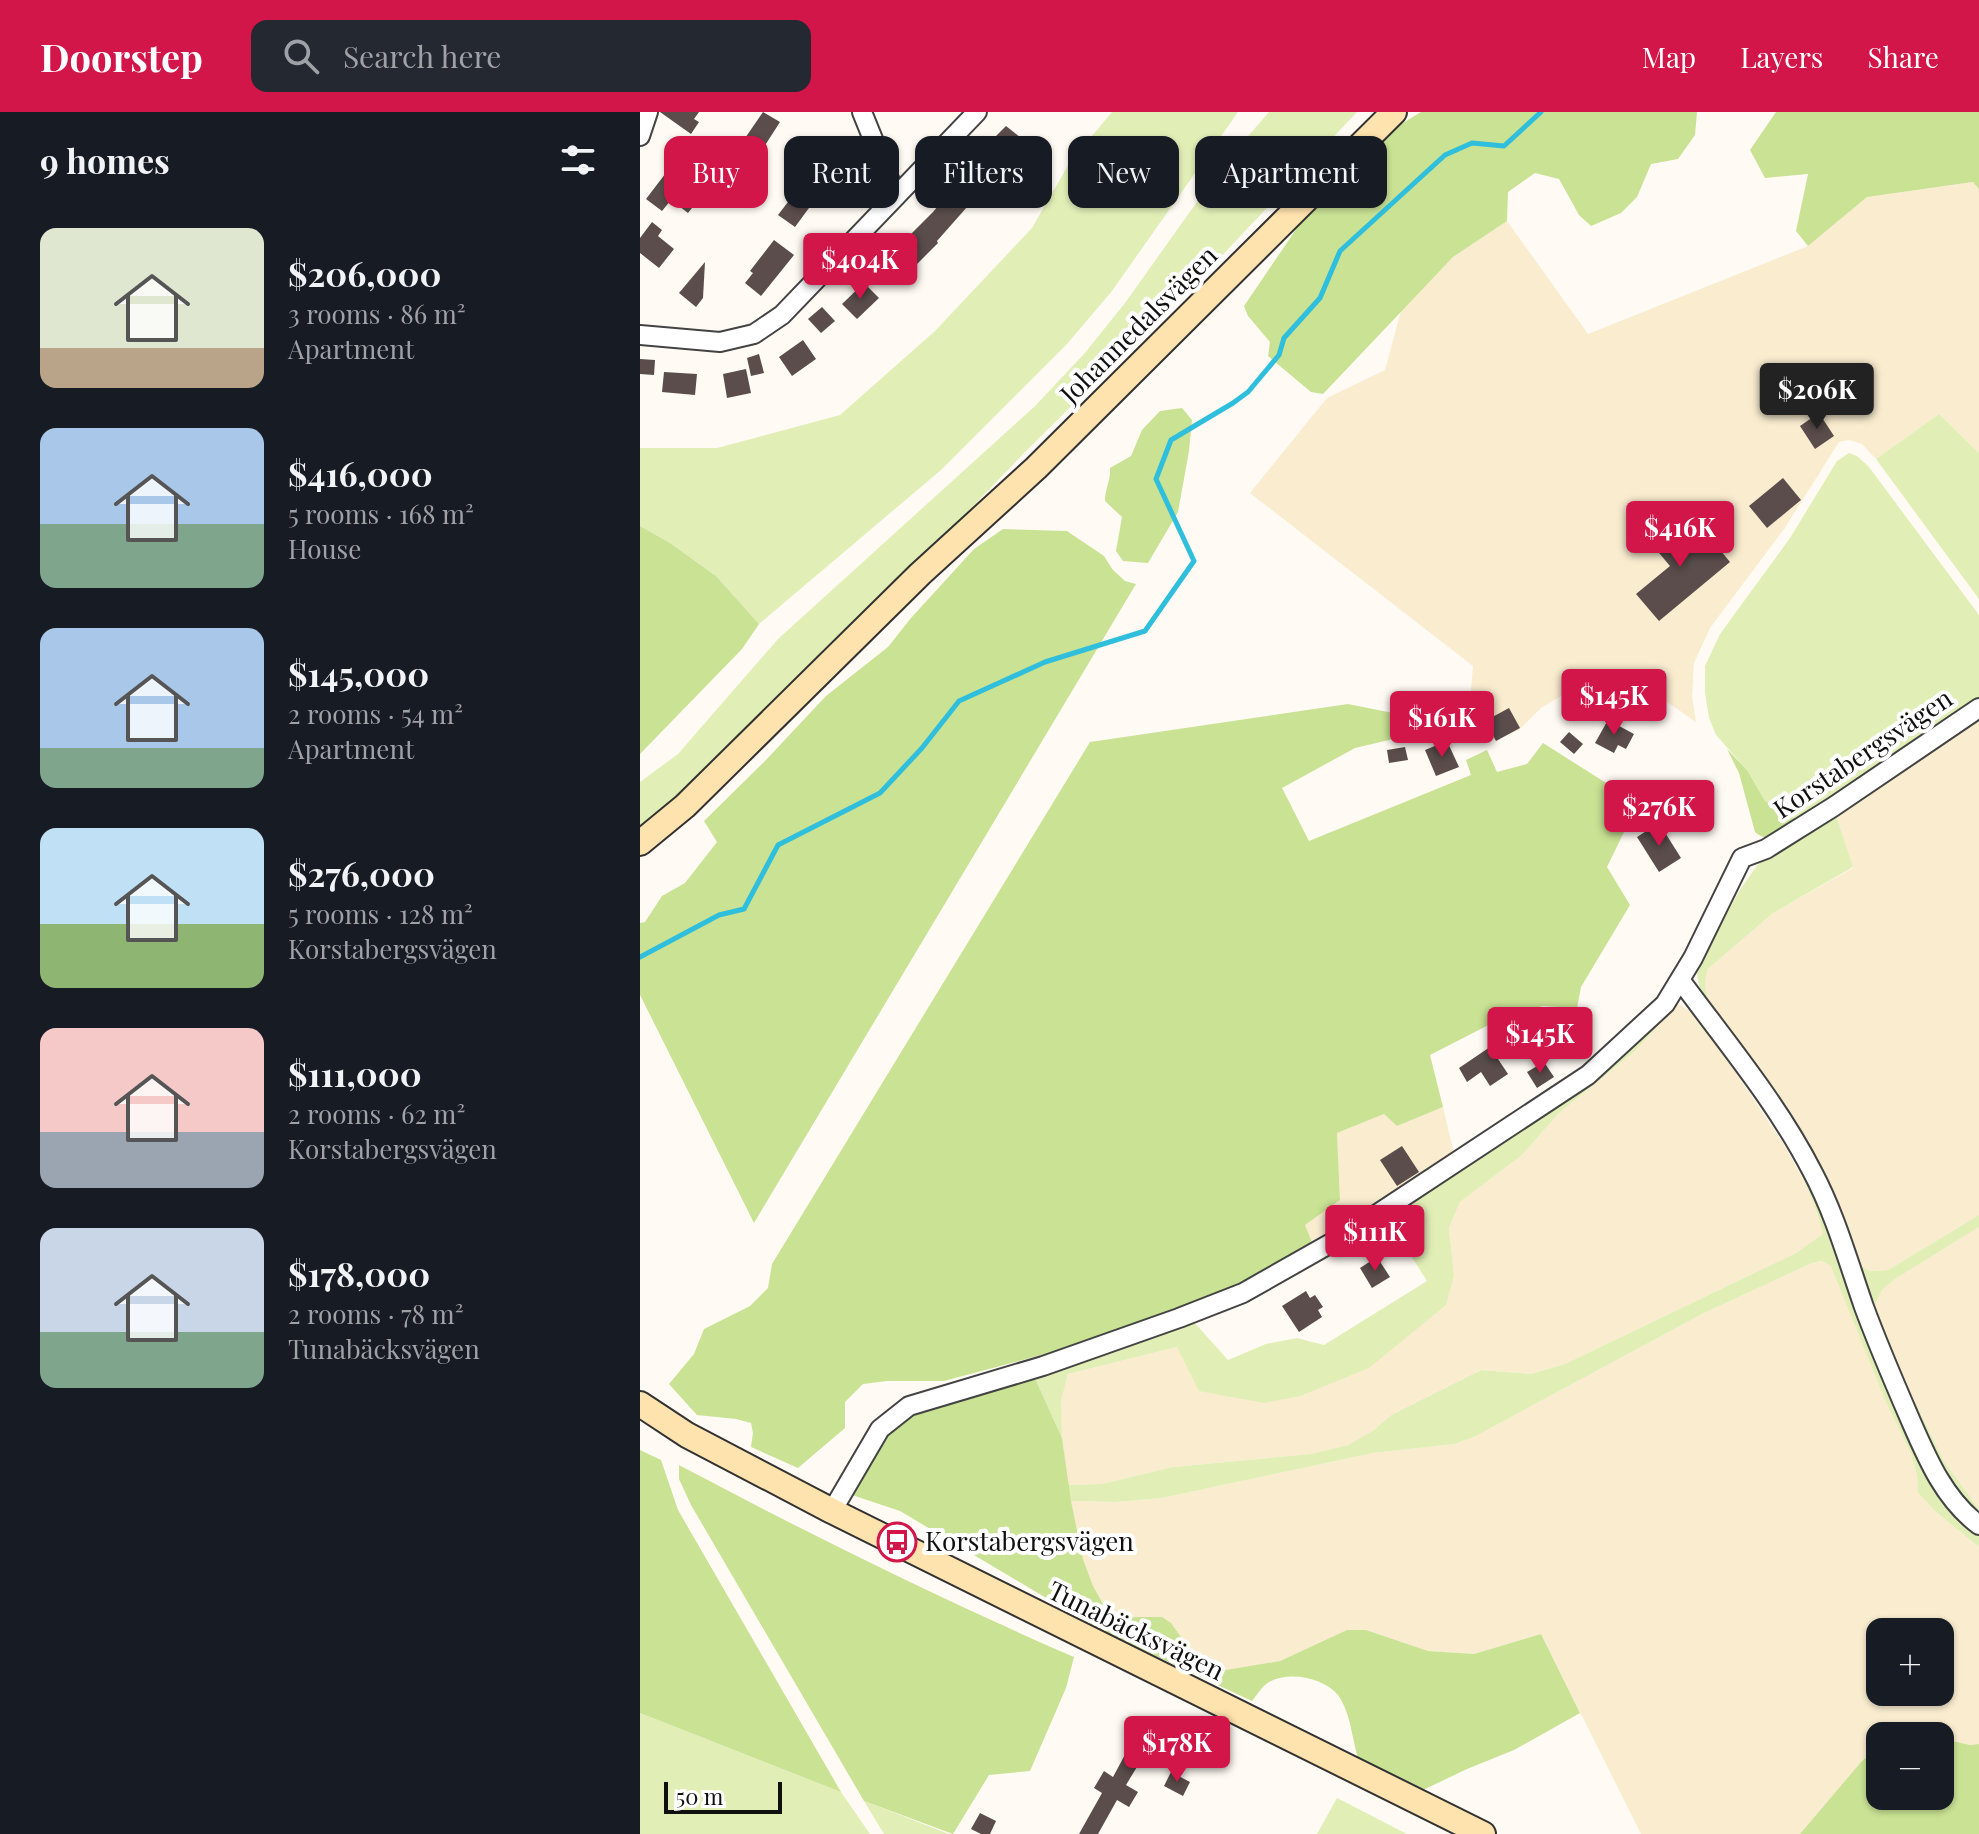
<!DOCTYPE html>
<html lang="en">
<head>
<meta charset="utf-8">
<style>
  body { margin:0; font-family:"Playfair Display",serif; background:#242831; color:#f1f3f6; height:100vh; display:flex; flex-direction:column; font-size:30px; white-space:nowrap }
  * { box-sizing:border-box; margin:0 }
  p { font-size:26px; color:#9ea1a6 }
  .icon { flex:none; width:44px; height:44px; fill:none; stroke:currentColor; stroke-width:2; stroke-linecap:round; stroke-linejoin:round }
  .map { position:relative; flex:1; overflow:hidden }
  .drawer { display:flex; flex-direction:column; background:#171b24; width:640px }
  .drawer>* { flex:none }
  .guide { position:absolute; left:24px; top:24px; width:760px; height:72px; display:flex; gap:16px }
  .tools { position:absolute; left:1226px; top:1506px; display:grid; gap:16px }
  .tools a { display:grid; place-items:center; width:88px; height:88px; border-radius:16px; background:#171b24; box-shadow:0 2px 6px #0004; font-size:40px }
  .scale { position:absolute; left:24px; bottom:20px; width:118px; box-sizing:border-box; padding-left:8px; border:4px solid #101010; border-top:0; font-size:22px; line-height:28px; white-space:nowrap; color:#101010; -webkit-text-stroke:6px #fff; paint-order:stroke }
  .price { position:absolute; translate:-50% -68px; padding:0 18px; border-radius:8px; background:#d2164a; color:#fff; font-size:26px; line-height:52px; filter:drop-shadow(0 2px 4px #0008) }
  .price::after { content:''; position:absolute; left:50%; top:48px; width:24px; height:18px; margin-left:-12px; background:inherit; clip-path:polygon(0 0,100% 0,50% 100%) }
  .price.current { background:#222; color:#fff }
  ul { padding:0; list-style:none }
  li { display:flex; align-items:center; gap:24px; height:200px; padding:0 40px }
  li span { display:grid; place-items:center; flex:none; width:224px; height:160px; border-radius:16px; color:#555 }
  li>.icon { margin-inline-start:auto }
  span .icon { width:96px; height:96px; fill:#fffc; stroke-width:1 }
  li b { font-size:34px }
  h2 { display:flex; justify-content:space-between; align-items:center; height:96px; padding:0 40px; font-size:34px }
  .tag { padding:0 28px; border-radius:16px; background:#171b24; box-shadow:0 2px 6px #0004; font-size:28px; line-height:72px }
  .tag.current { background:#d2164a; color:#fff }
  header { display:flex; align-items:center; gap:48px; box-sizing:border-box; height:112px; padding:0 40px; background:#d2164a; color:#fff }
  header strong { font-size:38px }
  nav { display:flex; gap:44px; margin-inline-start:auto; font-size:28px }
  .search { width:560px; height:72px; background:#242831; display:flex; align-items:center; gap:20px; box-sizing:border-box; padding:0 28px; border-radius:16px; color:#9ea1a6; font-size:30px }
  main { display:flex; flex:1; min-height:0 }
  .map>svg:first-child { display:block }
  .farmland { fill:#f9eccf; fill-rule:evenodd }
  .green { fill:#e1efb7 }
  .forest { fill:#c9e294 }
  .lines { fill:none; stroke-linecap:round; stroke-linejoin:round }
  .stream { stroke:#2fbfdd; stroke-width:5 }
  .building { fill:#5a4d4b }
  .street-casing { stroke:#434343; stroke-width:22 }
  .secondary-casing { stroke:#323232; stroke-width:28 }
  .street { stroke:#fff; stroke-width:18 }
  .secondary { stroke:#ffe3ae; stroke-width:24 }
  .labels { text-anchor:middle; stroke-width:8; stroke-linejoin:round; paint-order:stroke }
  .street-label { font-size:26px; fill:#101010; stroke:#fff }
  .poi-label { font-size:26px; fill:#101010; stroke:#fff; text-anchor:start }
</style>
</head>
<body>
<header>
<strong>Doorstep</strong>
<div class="search"><svg class="icon" aria-label="search" viewBox="0 0 24 24"><circle cx="10" cy="10" r="6"/><path d="M15 15l6 6"/></svg>Search here</div>
<nav><a>Map</a><a>Layers</a><a>Share</a></nav>
</header>
<main>
<section class="drawer">
<h2>9 homes<svg class="icon" aria-label="filters" viewBox="0 0 24 24"><path d="M4 7h16M4 17h16"/><circle cx="9" cy="7" r="2"/><circle cx="15" cy="17" r="2"/></svg></h2>
<ul>
<li><span style="background:linear-gradient(#dfe7d0 75%,#b9a48a 0)"><svg class="icon" aria-label="home" viewBox="0 0 24 24"><path d="M3 11l9-7 9 7M6 9v11h12V9"/></svg></span><div><b>$206,000</b><p>3 rooms · 86 m²</p><p>Apartment</p></div></li>
<li><span style="background:linear-gradient(#a9c7e8 60%,#7fa58c 0)"><svg class="icon" aria-label="home" viewBox="0 0 24 24"><path d="M3 11l9-7 9 7M6 9v11h12V9"/></svg></span><div><b>$416,000</b><p>5 rooms · 168 m²</p><p>House</p></div></li>
<li><span style="background:linear-gradient(#a9c7e8 75%,#7fa58c 0)"><svg class="icon" aria-label="home" viewBox="0 0 24 24"><path d="M3 11l9-7 9 7M6 9v11h12V9"/></svg></span><div><b>$145,000</b><p>2 rooms · 54 m²</p><p>Apartment</p></div></li>
<li><span style="background:linear-gradient(#bfe0f5 60%,#8fb573 0)"><svg class="icon" aria-label="home" viewBox="0 0 24 24"><path d="M3 11l9-7 9 7M6 9v11h12V9"/></svg></span><div><b>$276,000</b><p>5 rooms · 128 m²</p><p>Korstabergsvägen</p></div></li>
<li><span style="background:linear-gradient(#f6c9c9 65%,#9aa5b1 0)"><svg class="icon" aria-label="home" viewBox="0 0 24 24"><path d="M3 11l9-7 9 7M6 9v11h12V9"/></svg></span><div><b>$111,000</b><p>2 rooms · 62 m²</p><p>Korstabergsvägen</p></div></li>
<li><span style="background:linear-gradient(#c9d6e8 65%,#7fa58c 0)"><svg class="icon" aria-label="home" viewBox="0 0 24 24"><path d="M3 11l9-7 9 7M6 9v11h12V9"/></svg></span><div><b>$178,000</b><p>2 rooms · 78 m²</p><p>Tunabäcksvägen</p></div></li>
</ul>
</section>
<div class="map">
<svg width="1339" height="1722" viewBox="0 0 1339 1722">
  <rect width="100%" height="100%" fill="#fffaf3"/>
  <g class="farmland">
    <path d="M 1334,70 L 1339,77 L 1339,341 L 1299,302 L 1236,347 L 1222,332 L 1209,328 L 1199,330 L 1144,417 L 1070,516 L 1054,551 L 1052,584 L 1056,610 L 995,568 L 973,561 L 932,578 L 902,595 L 879,618 L 851,629 L 847,628 L 828,616 L 833,554 L 610,381 L 687,286 L 745,258 L 761,199 L 813,145 L 867,109 L 948,222 L 1168,134 L 1227,85 Z"/>
    <path d="M 1339,604 L 1339,1103 L 1248,1158 L 1230,1159 L 1219,1153 L 1078,910 L 1066,884 L 1064,870 L 1068,857 L 1133,801 L 1213,756 L 1195,700 Z"/>
    <path d="M 1038,892 L 1057,903 L 1145,1034 L 1172,1084 L 1184,1122 L 1156,1141 L 925,1252 L 891,1262 L 841,1258 L 751,1303 L 734,1318 L 708,1333 L 671,1342 L 533,1355 L 462,1372 L 428,1373 L 422,1326 L 420,1288 L 428,1262 L 537,1235 L 624,1291 L 814,1163 L 809,1116 L 820,1090 L 882,1043 L 919,1001 L 993,941 L 1031,895 Z"/>
    <path d="M 803,995 L 815,1046 L 674,1135 L 665,1113 L 700,1088 L 697,1021 L 744,1002 L 757,1014 Z"/>
    <path d="M 1339,1115 L 1339,1397 L 1305,1351 L 1266,1272 L 1235,1193 L 1242,1178 L 1255,1167 Z"/>
    <path d="M 1182,1149 L 1191,1153 L 1245,1288 L 1271,1342 L 1277,1363 L 1278,1381 L 1296,1400 L 1339,1435 L 1339,1632 L 1330,1633 L 1267,1617 L 1251,1624 L 1240,1624 L 1240,1633 L 1221,1650 L 1160,1722 L 1001,1722 L 901,1522 L 834,1542 L 788,1539 L 726,1518 L 707,1518 L 640,1549 L 580,1559 L 565,1554 L 553,1542 L 531,1511 L 483,1505 L 467,1499 L 453,1474 L 443,1447 L 431,1389 L 476,1390 L 522,1386 L 733,1341 L 814,1332 L 834,1325 L 1062,1202 L 1172,1151 ZM 1240,1520 L 1300,1520 L 1300,1580 L 1240,1580 Z"/>
  </g>
  <g class="green">
    <path d="M 472,0 L 598,0 L 472,179 L 427,232 L 301,358 L 119,512 L 76,464 L 30,431 L 0,414 L 0,336 L 77,336 L 200,303 L 295,219 L 392,116 L 430,50 Z"/>
    <path d="M 629,0 L 717,0 L 576,150 L 525,195 L 515,194 L 515,211 L 383,342 L 275,455 L 0,721 L 0,670 L 38,642 L 138,527 L 394,295 L 444,242 L 485,191 L 584,52 Z"/>
    <path d="M 1299,302 L 1339,341 L 1339,487 L 1236,347 Z"/>
    <path d="M 1209,341 L 1217,344 L 1229,355 L 1339,503 L 1339,587 L 1159,709 L 1125,689 L 1107,658 L 1076,623 L 1069,606 L 1065,581 L 1065,554 L 1080,522 L 1150,426 L 1197,349 Z"/>
    <path d="M 1195,700 L 1213,755 L 1133,801 L 1068,857 C 1061,878 1069,891 1078,910 C 1067,891 1056,877 1057,855 L 1101,776 L 1122,747 Z"/>
    <path d="M 1031,895 L 1025,906 L 993,941 L 919,1001 L 882,1043 L 820,1090 L 809,1116 L 814,1163 L 806,1193 L 729,1256 L 660,1284 L 624,1291 L 559,1279 L 537,1235 L 428,1262 L 421,1288 L 422,1326 L 393,1262 L 553,1209 L 588,1248 L 626,1232 L 657,1226 L 684,1233 L 787,1169 L 747,1106 L 820,1059 L 952,966 Z"/>
    <path d="M 1057,903 L 1096,954 L 1148,1029 L 1176,1080 L 1251,1285 L 1285,1360 L 1330,1415 L 1339,1422 L 1339,1435 L 1296,1400 L 1278,1381 L 1277,1363 L 1271,1342 L 1245,1288 L 1191,1154 L 1182,1149 L 1172,1151 L 1062,1202 L 834,1325 L 814,1332 L 733,1341 L 522,1386 L 476,1390 L 431,1389 L 428,1373 L 462,1372 L 533,1355 L 671,1342 L 708,1333 L 734,1318 L 751,1303 L 841,1258 L 891,1262 L 925,1252 L 1156,1141 L 1183,1122 C 1165,1044 1103,969 1057,903 Z"/>
    <path d="M 1339,1103 L 1339,1115 L 1255,1167 L 1242,1178 L 1235,1193 L 1266,1272 L 1305,1351 L 1339,1397 L 1339,1405 L 1319,1386 L 1259,1272 L 1219,1153 L 1230,1159 L 1248,1158 Z"/>
    <path d="M 0,1601 L 201,1680 L 230,1722 L 0,1722 Z"/>
    <path d="M 697,1686 L 767,1722 L 677,1722 Z"/>
    <path d="M 224,1689 L 309,1722 L 244,1722 Z"/>
  </g>
  <g class="forest">
    <path d="M 781,0 L 1057,0 L 1055,23 L 1038,47 L 1011,52 L 997,85 L 981,101 L 951,114 L 939,103 L 919,67 L 895,61 L 868,80 L 867,109 L 813,145 L 683,282 L 671,280 L 628,244 L 630,230 L 608,204 L 604,194 L 661,110 L 758,14 Z"/>
    <path d="M 1136,0 L 1339,0 L 1339,77 L 1333,70 L 1227,85 L 1168,134 L 1156,119 L 1168,62 L 1125,66 L 1110,38 Z"/>
    <path d="M 542,296 L 552,308 L 549,339 L 538,400 L 508,451 L 483,449 L 476,439 L 482,405 L 465,389 C 465,376 471,368 470,356 L 491,344 L 502,318 L 520,299 Z"/>
    <path d="M 0,414 L 30,431 L 76,464 L 119,512 L 102,537 L 0,642 Z"/>
    <path d="M 363,417 L 427,419 L 464,444 L 473,458 L 485,469 L 496,472 L 114,1111 L 0,883 L 0,811 L 5,810 L 22,784 L 45,771 L 77,730 L 64,709 L 125,649 L 186,584 L 248,535 L 271,506 L 334,437 Z"/>
    <path d="M 708,592 L 813,613 L 715,636 L 642,676 L 669,729 L 831,663 L 826,648 L 847,638 L 857,660 L 887,652 L 903,631 L 993,688 L 969,703 L 985,718 L 967,755 L 990,793 L 941,875 L 937,896 L 903,894 L 872,901 L 790,943 L 803,995 L 757,1014 L 744,1002 L 697,1021 L 700,1088 L 665,1113 L 674,1135 L 546,1196 L 454,1229 L 304,1269 L 247,1269 L 223,1272 L 205,1290 L 205,1316 L 158,1356 L 111,1335 L 113,1321 L 111,1311 L 96,1307 L 57,1303 L 29,1272 L 54,1242 L 64,1217 L 110,1194 L 128,1176 L 132,1152 L 450,630 Z"/>
    <path d="M 1087,637 L 1107,658 L 1125,689 L 1159,709 C 1145,718 1130,734 1115,720 L 1099,661 Z"/>
    <path d="M 393,1262 L 422,1326 L 431,1389 L 443,1447 L 453,1474 L 467,1499 L 483,1505 L 522,1505 L 531,1511 L 553,1542 L 564,1554 L 580,1559 L 640,1549 L 707,1518 L 726,1518 L 788,1539 L 834,1542 L 901,1522 L 940,1601 L 874,1638 L 827,1657 L 783,1678 L 719,1649 C 712,1628 711,1601 698,1583 C 683,1565 648,1559 629,1570 C 622,1574 617,1583 612,1589 L 460,1518 L 260,1399 L 212,1383 C 223,1362 233,1336 250,1319 C 274,1294 357,1274 393,1262 Z"/>
    <path d="M 0,1338 L 21,1348 L 38,1398 L 201,1680 L 0,1601 Z"/>
    <path d="M 39,1353 C 169,1422 300,1487 434,1545 L 426,1576 L 390,1659 L 349,1663 L 313,1722 L 224,1689 L 51,1393 L 39,1367 Z"/>
    <path d="M 1300,1626 L 1330,1633 L 1339,1632 L 1339,1722 L 1160,1722 L 1221,1650 L 1240,1633 L 1240,1684 L 1300,1684 Z"/>
  </g>
  <g class="lines">
    <path class="stream" d="M 0,845 L 79,803 L 104,797 L 138,733 L 240,681 L 282,636 L 319,589 L 405,550 L 505,519 L 554,449 L 516,367 L 531,328 L 593,291 L 608,280 L 639,243 L 644,226 L 680,186 L 700,139 L 805,43 L 832,31 L 864,34 L 901,0"/>
  </g>
  <g class="building">
    <path d="M 20,0 L 59,0 L 54,7 L 59,10 L 51,22 Z"/>
    <path d="M 123,0 L 140,10 L 106,63 L 88,51 Z"/>
    <path d="M 366,14 L 381,26 L 357,53 L 341,39 Z"/>
    <path d="M 192,38 L 220,59 L 193,96 L 177,85 L 155,115 L 138,103 L 161,73 L 164,76 Z"/>
    <path d="M 35,49 L 51,61 L 41,73 L 59,87 L 48,101 L 31,88 L 22,99 L 6,87 Z"/>
    <path d="M 326,66 L 336,74 L 329,82 L 335,86 L 297,129 L 298,131 L 277,152 L 272,147 L 253,166 L 240,153 L 293,100 L 317,71 L 320,73 Z"/>
    <path d="M 12,110 L 22,118 L 18,124 L 34,137 L 19,156 L 0,141 L 0,126 Z"/>
    <path d="M 134,128 L 154,143 L 121,184 L 105,171 L 113,161 L 110,159 Z"/>
    <path d="M 65,150 L 63,186 L 56,195 L 39,181 Z"/>
    <path d="M 224,171 L 239,186 L 217,207 L 202,192 Z"/>
    <path d="M 182,195 L 195,209 L 181,221 L 168,207 Z"/>
    <path d="M 163,228 L 176,247 L 152,264 L 139,245 Z"/>
    <path d="M 119,242 L 124,261 L 111,264 L 107,246 Z"/>
    <path d="M 0,247 L 15,248 L 14,263 L 0,262 Z"/>
    <path d="M 1194,251 L 1210,276 L 1180,297 L 1163,271 Z"/>
    <path d="M 106,257 L 111,281 L 87,286 L 83,262 Z"/>
    <path d="M 24,260 L 57,262 L 55,283 L 22,280 Z"/>
    <path d="M 1179,301 L 1194,324 L 1175,337 L 1160,314 Z"/>
    <path d="M 1143,366 L 1161,388 L 1127,416 L 1109,394 Z"/>
    <path d="M 1033,408 L 1054,433 L 1067,422 L 1090,450 L 1019,509 L 996,482 L 1030,454 L 1009,429 Z"/>
    <path d="M 869,596 L 880,616 L 856,629 L 845,609 Z"/>
    <path d="M 968,608 L 994,622 L 986,637 L 978,633 L 974,641 L 955,631 Z"/>
    <path d="M 929,620 L 943,632 L 934,642 L 920,630 Z"/>
    <path d="M 807,629 L 819,655 L 796,664 L 785,638 Z"/>
    <path d="M 765,635 L 768,648 L 749,651 L 747,638 Z"/>
    <path d="M 1019,711 L 1041,746 L 1019,760 L 997,725 Z"/>
    <path d="M 850,935 L 868,962 L 850,974 L 841,960 L 827,970 L 819,956 Z"/>
    <path d="M 904,950 L 914,965 L 897,976 L 887,960 Z"/>
    <path d="M 762,1034 L 779,1060 L 757,1074 L 740,1048 Z"/>
    <path d="M 737,1145 L 750,1165 L 732,1176 L 720,1156 Z"/>
    <path d="M 666,1179 L 670,1186 L 675,1183 L 683,1195 L 678,1198 L 682,1205 L 659,1220 L 642,1194 Z"/>
    <path d="M 488,1637 L 503,1645 L 486,1673 L 498,1680 L 489,1695 L 477,1688 L 458,1722 L 439,1722 L 462,1681 L 454,1676 L 464,1659 L 473,1665 Z"/>
    <path d="M 531,1660 L 550,1670 L 543,1684 L 524,1674 Z"/>
    <path d="M 340,1701 L 356,1709 L 350,1722 L 341,1722 L 331,1717 Z"/>
  </g>
  <g class="lines">
    <defs>
      <g id="street">
        <path d="M 222,0 L 256,84"/>
        <path d="M 0,24 L 8,0"/>
        <path d="M 0,223 L 80,230 L 114,222 L 142,203 L 337,0"/>
        <path d="M 1041,869 C 1086,930 1137,991 1172,1059 C 1195,1102 1208,1149 1224,1195 C 1238,1233 1254,1270 1270,1307 C 1287,1346 1304,1387 1339,1413"/>
        <path d="M 192,1399 L 240,1317 L 269,1294 L 403,1254 L 539,1206 L 603,1181 L 707,1122 L 948,963 L 1025,892 L 1053,846 L 1102,746 L 1126,737 L 1193,695 L 1339,596"/>
      </g>
      <g id="secondary">
        <path d="M 0,731 L 45,694 L 280,462 L 396,356 L 754,0"/>
        <path d="M 0,1292 L 47,1323 L 192,1399 L 843,1722"/>
      </g>
    </defs>
    <use href="#street" class="street-casing"/>
    <use href="#secondary" class="secondary-casing"/>
    <use href="#street" class="street"/>
    <use href="#secondary" class="secondary"/>
  </g>
  <defs>
    <symbol id="bus-ring" viewBox="-11 -11 22 22"><circle r="9.5" fill="#fff" stroke="#d2164a" stroke-width="1.5"/><path d="M-5-6H5V4H4V6H2V4H-2V6H-4V4H-5ZM-3.5-4V0h7V-4ZM-3.5 1.2v1.5H-2V1.2ZM2 1.2v1.5H3.5V1.2Z" fill="#d2164a"/></symbol>
  </defs>
  <g fill-rule="evenodd">
    <use href="#bus-ring" x="235" y="1408" width="44" height="44"/>
  </g>
  <g class="labels">
    <g class="street-label">
      <text transform="translate(499 213) rotate(-45)" y="9">Johannedalsvägen</text>
      <text transform="translate(1223 642) rotate(-34)" y="9">Korstabergsvägen</text>
      <text transform="translate(496 1519) rotate(26)" y="9">Tunabäcksvägen</text>
    </g>
    <g class="poi-label">
      <text x="285" y="1439">Korstabergsvägen</text>
    </g>
  </g>
</svg>
<div class="tools">
<a>+</a>
<a>−</a>
</div>
<div class="scale">50 m</div>
<b class="price" style="left:220px;top:189px">$404K</b>
<b class="price current" style="left:1177px;top:319px">$206K</b>
<b class="price" style="left:1040px;top:457px">$416K</b>
<b class="price" style="left:974px;top:625px">$145K</b>
<b class="price" style="left:802px;top:647px">$161K</b>
<b class="price" style="left:1019px;top:736px">$276K</b>
<b class="price" style="left:900px;top:963px">$145K</b>
<b class="price" style="left:735px;top:1161px">$111K</b>
<b class="price" style="left:537px;top:1672px">$178K</b>
<div class="guide">
<a class="tag current">Buy</a>
<a class="tag">Rent</a>
<a class="tag">Filters</a>
<a class="tag">New</a>
<a class="tag">Apartment</a>
</div>
</div>
</main>
</body>
</html>
